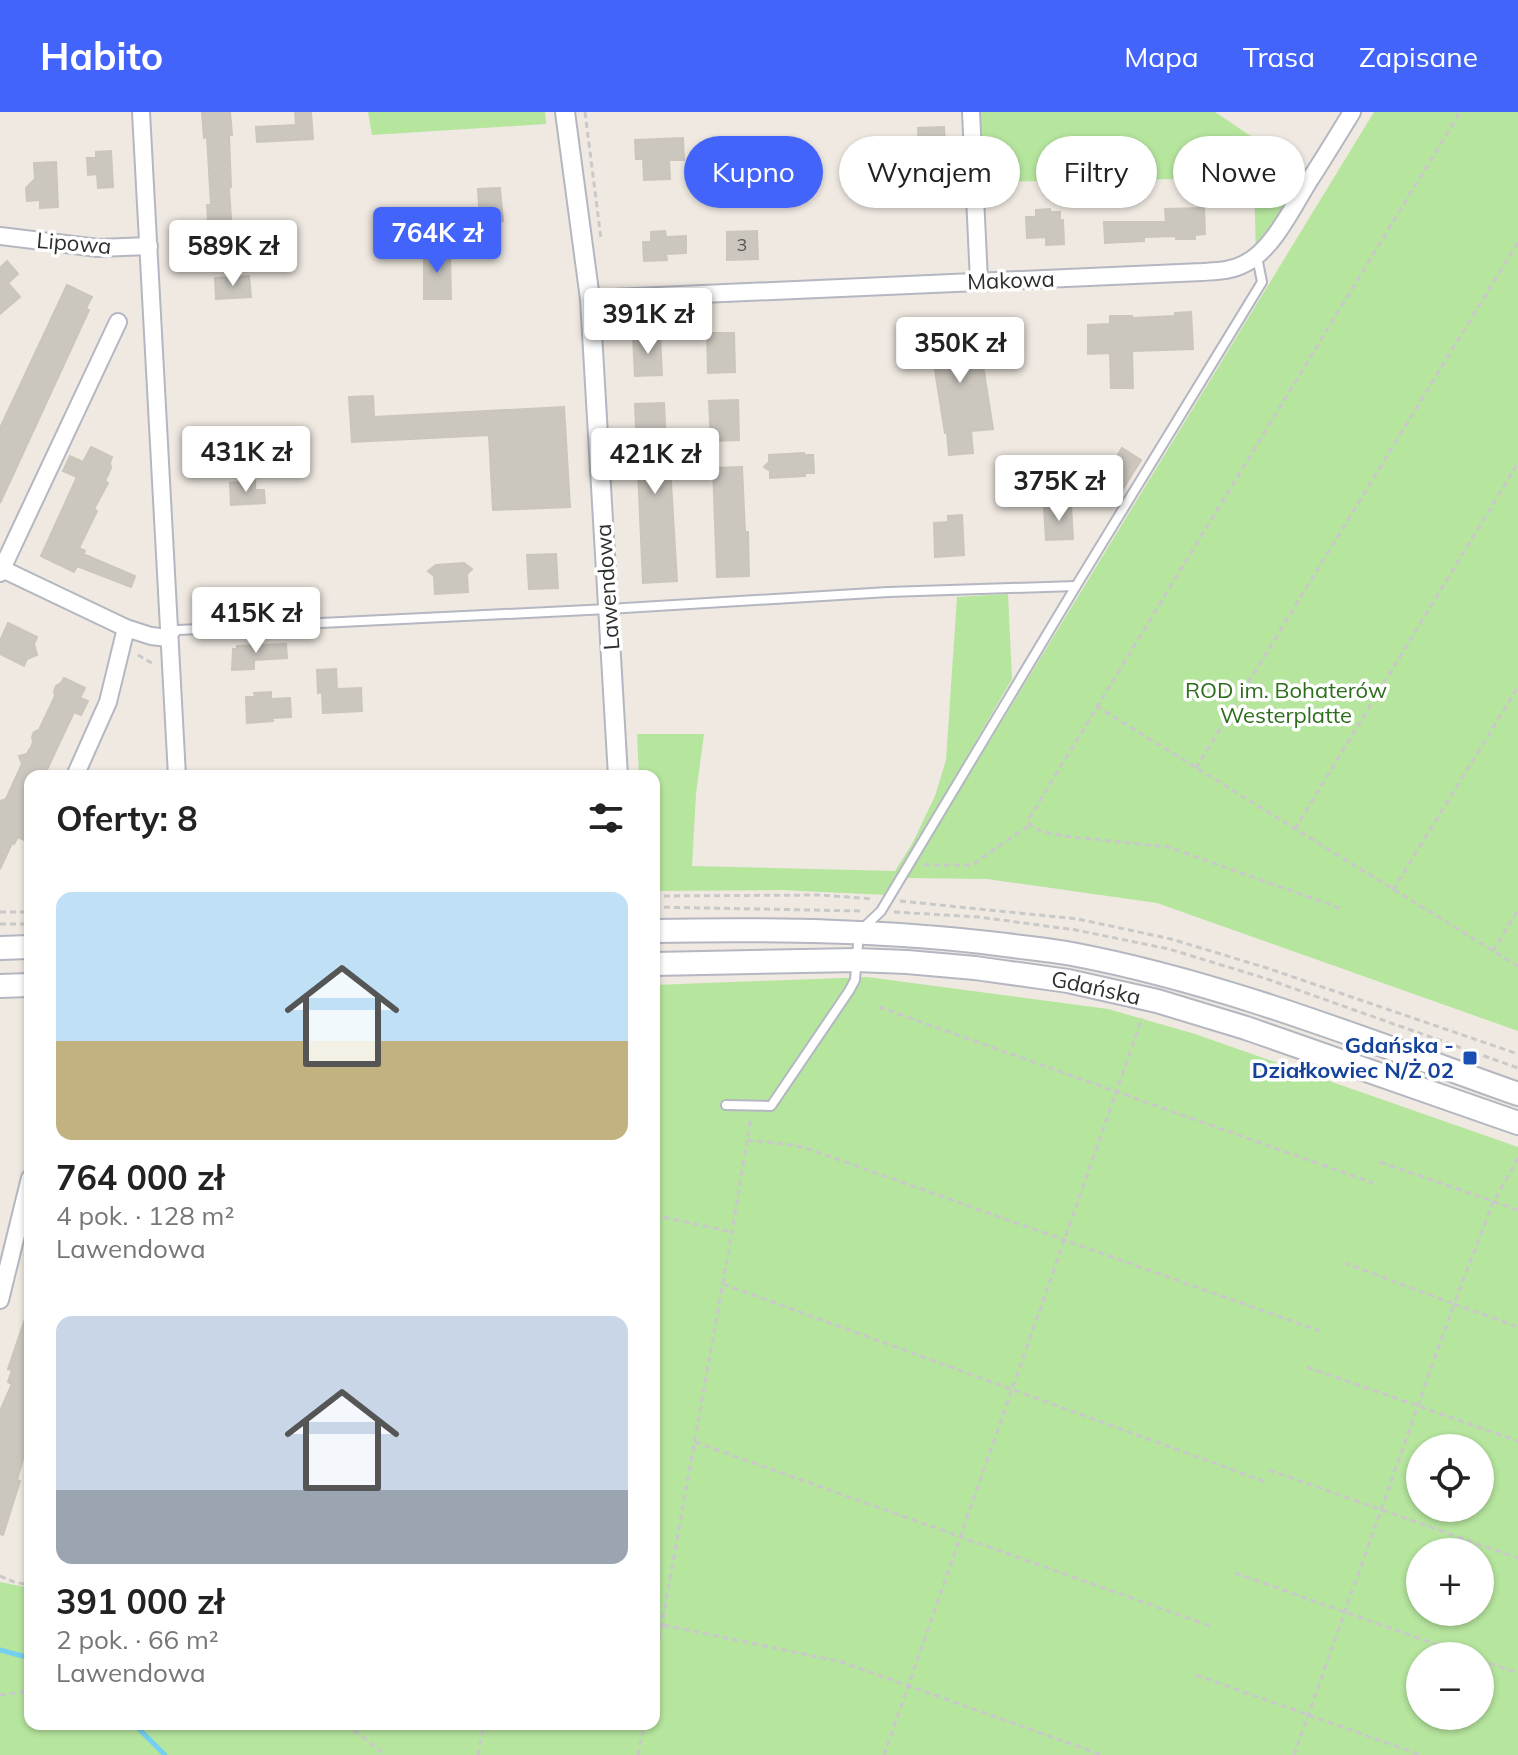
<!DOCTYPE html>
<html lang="pl">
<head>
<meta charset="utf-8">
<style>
  body { margin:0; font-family:Mulish,sans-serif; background:#f2f2f2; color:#222; height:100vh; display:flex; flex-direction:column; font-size:30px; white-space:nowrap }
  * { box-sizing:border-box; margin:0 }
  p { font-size:26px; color:#767676 }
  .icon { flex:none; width:44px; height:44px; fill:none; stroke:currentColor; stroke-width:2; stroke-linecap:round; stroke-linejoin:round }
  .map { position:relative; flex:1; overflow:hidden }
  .sheet { position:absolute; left:24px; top:658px; width:636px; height:960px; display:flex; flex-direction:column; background:#fff; border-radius:16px; box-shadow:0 2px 6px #0004 }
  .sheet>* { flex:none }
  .guide { position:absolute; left:684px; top:24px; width:714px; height:72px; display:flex; gap:16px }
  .fabs { position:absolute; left:1406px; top:1322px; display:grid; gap:16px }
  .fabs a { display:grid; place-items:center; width:88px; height:88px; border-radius:50%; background:#fff; box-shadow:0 2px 6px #0004; font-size:40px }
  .price { position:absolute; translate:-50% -68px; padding:0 18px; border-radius:8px; background:#fff; color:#222; font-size:26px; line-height:52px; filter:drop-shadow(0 2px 4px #0008) }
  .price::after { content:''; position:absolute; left:50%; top:48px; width:24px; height:18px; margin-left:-12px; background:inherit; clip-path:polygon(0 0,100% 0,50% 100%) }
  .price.on { background:#4264fb; color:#fff }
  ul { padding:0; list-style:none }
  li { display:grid; align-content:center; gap:16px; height:424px; padding:0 32px }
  li span { display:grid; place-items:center; height:248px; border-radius:16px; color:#555 }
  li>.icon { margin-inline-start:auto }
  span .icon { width:144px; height:144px; fill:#fffc; stroke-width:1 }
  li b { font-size:34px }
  h2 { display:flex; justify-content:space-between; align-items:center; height:96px; padding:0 32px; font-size:34px }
  .chip { padding:0 28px; border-radius:36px; background:#fff; box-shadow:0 2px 6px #0004; font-size:28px; line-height:72px }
  .chip.on { background:#4264fb; color:#fff }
  header { display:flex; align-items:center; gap:48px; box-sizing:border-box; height:112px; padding:0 40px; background:#4264fb; color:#fff }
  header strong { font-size:38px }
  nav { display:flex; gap:44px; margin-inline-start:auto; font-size:28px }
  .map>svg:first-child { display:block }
  .green { fill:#b6e59e; fill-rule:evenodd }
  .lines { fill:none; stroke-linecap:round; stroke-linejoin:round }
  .stream { stroke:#75cff0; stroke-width:5 }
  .building { fill:#cbc7bf; stroke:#cbc5ba; stroke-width:2 }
  .service-casing { stroke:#b4b7c1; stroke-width:12 }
  .minor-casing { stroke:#b4b7c1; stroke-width:20 }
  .tertiary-casing { stroke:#b4b7c1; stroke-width:22 }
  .secondary-casing { stroke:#b4b7c1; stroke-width:26 }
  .path { stroke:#c9c9c9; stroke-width:3; stroke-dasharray:6 4; stroke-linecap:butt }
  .service { stroke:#fff; stroke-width:8 }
  .minor { stroke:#fff; stroke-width:16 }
  .tertiary { stroke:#fff; stroke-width:18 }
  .secondary { stroke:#fff; stroke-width:22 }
  .transit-dot { fill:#1a4fb4; stroke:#fff; stroke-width:3 }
  .labels { text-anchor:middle; stroke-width:7; stroke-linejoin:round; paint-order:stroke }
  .number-label { font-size:18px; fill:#555452 }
  .street-label { font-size:22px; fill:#2e2e2e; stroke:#fff }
  .park-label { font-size:22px; fill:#2c6e1b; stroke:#fff }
  .transit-label { font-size:22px; font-weight:bold; fill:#164399; stroke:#fff; text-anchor:end }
</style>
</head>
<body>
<header>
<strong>Habito</strong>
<nav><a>Mapa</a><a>Trasa</a><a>Zapisane</a></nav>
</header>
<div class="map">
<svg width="1518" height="1643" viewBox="0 0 1518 1643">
  <rect width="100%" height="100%" fill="#efe9e1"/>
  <g class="green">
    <path d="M 368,0 L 545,0 L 546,12 L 372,23 Z"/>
    <path d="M 971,0 L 1215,0 L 1312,65 L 1256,144 L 1254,66 L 974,70 Z"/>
    <path d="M 1374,0 L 1518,0 L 1518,919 L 1157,791 L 987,767 L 906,766 Z"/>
    <path d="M 1008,482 L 1012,567 L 886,783 L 781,778 L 654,779 L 654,664 L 639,664 L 637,622 L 704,622 L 696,682 L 692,754 L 895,759 L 912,732 L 935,684 L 946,648 L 957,485 Z"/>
    <path d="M 867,865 L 1108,897 L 1195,922 L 1518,1035 L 1518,1643 L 0,1643 L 0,1470 L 30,1476 L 30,1612 L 654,1612 L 654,873 ZM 1420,1336 L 1480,1336 L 1480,1396 L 1420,1396 ZM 1420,1440 L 1480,1440 L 1480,1500 L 1420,1500 ZM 1420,1544 L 1480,1544 L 1480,1604 L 1420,1604 Z"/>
  </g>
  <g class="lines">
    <g class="stream">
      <path d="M 0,1538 L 30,1546"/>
      <path d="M 134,1612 L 165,1643"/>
    </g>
  </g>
  <g class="building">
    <path d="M 202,0 L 230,0 L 232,23 L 229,23 L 231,75 L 229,76 L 232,122 L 209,123 L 207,93 L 211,93 L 207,25 L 204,26 Z"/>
    <path d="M 295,0 L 311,0 L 313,27 L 257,30 L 256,15 L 296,13 Z"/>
    <path d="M 944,15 L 945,34 L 940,34 L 941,73 L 946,73 L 947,92 L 921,93 L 920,68 L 901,69 L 900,42 L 919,42 L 918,16 Z"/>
    <rect x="722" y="25" width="33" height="26"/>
    <path d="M 683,26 L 684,48 L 669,48 L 670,67 L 644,68 L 643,47 L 636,47 L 635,28 Z"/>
    <path d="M 111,39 L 113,75 L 98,76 L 97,62 L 88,63 L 87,46 L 96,46 L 96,40 Z"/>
    <path d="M 56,50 L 58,95 L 40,96 L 40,88 L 27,89 L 26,76 L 35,67 L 34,51 Z"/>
    <path d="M 500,76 L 503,109 L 480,110 L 478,77 Z"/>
    <path d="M 1204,96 L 1205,122 L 1195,123 L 1195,127 L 1176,127 L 1176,124 L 1144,125 L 1144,129 L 1105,131 L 1104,110 L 1166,110 L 1165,97 Z"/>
    <path d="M 1050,97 L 1050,100 L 1060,100 L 1060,108 L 1063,108 L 1064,132 L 1046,133 L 1046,125 L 1027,126 L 1026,105 L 1036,105 L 1036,98 Z"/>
    <path d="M 665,119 L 666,125 L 686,124 L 686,141 L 666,142 L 667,148 L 644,149 L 643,130 L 651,130 L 651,120 Z"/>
    <path d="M 757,119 L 758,147 L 727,148 L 727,120 Z"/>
    <path d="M 424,139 L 450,140 L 451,187 L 424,187 Z"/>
    <path d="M 7,149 L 18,162 L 8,171 L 20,185 L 0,202 L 0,156 Z"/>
    <path d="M 249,164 L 251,185 L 216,187 L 215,166 Z"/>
    <path d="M 67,173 L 92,185 L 86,196 L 89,198 L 0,391 L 0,316 Z"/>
    <path d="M 1191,200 L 1193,237 L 1132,239 L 1133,276 L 1111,276 L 1110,241 L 1088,242 L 1088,213 L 1110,212 L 1110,204 L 1132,204 L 1132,206 L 1175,204 L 1175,201 Z"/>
    <path d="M 970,208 L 971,248 L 982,247 L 993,317 L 971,319 L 973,341 L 949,343 L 947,321 L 945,321 L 936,265 L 931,210 Z"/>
    <path d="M 707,221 L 734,221 L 735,260 L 708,261 Z"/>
    <path d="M 660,223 L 662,263 L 635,264 L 633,224 Z"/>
    <path d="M 373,284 L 374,305 L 564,295 L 570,395 L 493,398 L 489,323 L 352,330 L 349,285 Z"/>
    <path d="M 738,288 L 739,328 L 711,329 L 709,289 Z"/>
    <path d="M 664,291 L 667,354 L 670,354 L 677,469 L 643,471 L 635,292 Z"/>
    <path d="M 91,335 L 112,345 L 110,351 L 111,356 L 105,369 L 108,371 L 94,397 L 97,399 L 79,436 L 85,439 L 83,442 L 135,464 L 131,475 L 77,454 L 74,460 L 41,444 L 77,365 L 63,359 L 70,344 L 83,350 Z"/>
    <path d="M 1122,336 L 1141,348 L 1121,380 L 1102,369 Z"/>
    <path d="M 804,341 L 804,343 L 813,343 L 814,361 L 805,361 L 805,364 L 770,366 L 770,359 L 764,355 L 769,350 L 769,343 Z"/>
    <path d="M 742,355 L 745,420 L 748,420 L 749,464 L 717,465 L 713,356 Z"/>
    <path d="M 255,369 L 255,378 L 264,378 L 265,391 L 231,393 L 230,371 Z"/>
    <path d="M 1071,393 L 1073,427 L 1046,428 L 1044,395 Z"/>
    <path d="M 962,403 L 964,443 L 935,445 L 934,411 L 948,410 L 948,404 Z"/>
    <path d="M 556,442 L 558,476 L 529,477 L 527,443 Z"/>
    <path d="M 464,451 L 472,457 L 467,462 L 468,480 L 435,482 L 434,464 L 428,459 L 436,453 Z"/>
    <path d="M 8,511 L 37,525 L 34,532 L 37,543 L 27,547 L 24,554 L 0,542 L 0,529 Z"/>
    <path d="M 286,532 L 287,546 L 254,548 L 254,557 L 232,558 L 233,537 L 237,537 L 237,534 Z"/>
    <path d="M 336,557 L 337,577 L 361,576 L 362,599 L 323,601 L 322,580 L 318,581 L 317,558 Z"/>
    <path d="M 64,566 L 85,576 L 80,586 L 88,589 L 81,603 L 74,600 L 44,664 L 30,664 L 30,731 L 18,725 L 14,732 L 12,731 L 0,757 L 0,689 L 6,687 L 22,652 L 19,644 L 27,642 L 30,636 L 30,638 L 33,630 L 32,625 L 34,620 L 39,618 L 55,584 L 54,579 L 56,574 L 61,571 Z"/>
    <path d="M 271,580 L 271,587 L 290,586 L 291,605 L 272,606 L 273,609 L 247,611 L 246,585 L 255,585 L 254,581 Z"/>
    <path d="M 27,1201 L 30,1201 L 30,1322 L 17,1368 L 20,1369 L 3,1423 L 0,1422 L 0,1299 L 12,1272 L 8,1270 L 12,1258 L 8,1257 Z"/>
  </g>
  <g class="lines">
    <defs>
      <g id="service">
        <path d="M 169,526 L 178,518 L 608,497 L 888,480 L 1076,474"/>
        <path d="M 726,993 L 771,994 L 849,879 L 855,868 L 859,820 L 881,799 L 1076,474 L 1262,170 L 1257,145"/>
      </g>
      <g id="minor">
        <path d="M 141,0 L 177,664"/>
        <path d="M 971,0 L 979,169"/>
        <path d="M 0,124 L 98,136 L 149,134"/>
        <path d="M 590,187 L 1202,160 C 1216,159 1231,159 1244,152 C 1272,139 1293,95 1309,69 C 1324,46 1338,23 1352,0"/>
        <path d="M 0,456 L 126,516 L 151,524 L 168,526"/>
        <path d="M 0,461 L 118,210"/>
        <path d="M 75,664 L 108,590 L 126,516"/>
        <path d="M 0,1188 L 30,1066"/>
      </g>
      <path id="tertiary" d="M 565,0 L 590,187 L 618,664"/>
      <g id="secondary">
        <path d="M 654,819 C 772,817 889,818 1006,833 C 1028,836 1050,838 1072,842 C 1225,871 1371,930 1518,982"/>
        <path d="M 0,836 L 30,835"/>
        <path id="s1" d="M 654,852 L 856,848 L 907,850 L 975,856 L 1068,869 L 1157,889 L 1246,916 L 1518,1011"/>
        <path d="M 0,874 L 30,873"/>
      </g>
    </defs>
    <use href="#service" class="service-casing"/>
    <use href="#minor" class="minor-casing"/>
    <use href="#tertiary" class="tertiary-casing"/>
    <use href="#secondary" class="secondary-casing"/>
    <g class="path">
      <path d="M 585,0 L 601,127"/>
      <path d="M 138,543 L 155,553"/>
      <path d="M 1096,594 L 1518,854"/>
      <path d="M 1196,656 L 1518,130"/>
      <path d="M 1295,717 L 1518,351"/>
      <path d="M 924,753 L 972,753 L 1028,714"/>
      <path d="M 1393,778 L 1518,575"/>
      <path d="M 654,784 L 822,783 L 872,787"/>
      <path d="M 900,789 L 1078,807 L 1171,827 L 1267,856 L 1518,942"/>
      <path d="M 654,795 L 862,799"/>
      <path d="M 1340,796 L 1168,735 L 1063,724 L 1041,719 L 1030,713 L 1028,708 L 1460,0"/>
      <path d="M 0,800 L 30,800"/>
      <path d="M 894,800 L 979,805 L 1076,818 L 1169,837 L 1264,866 L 1518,956"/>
      <path d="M 0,812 L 30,812"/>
      <path d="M 1493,839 L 1518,798"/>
      <path d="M 879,895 L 1373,1071"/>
      <path d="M 747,1028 L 785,1032 L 803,1035 L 1320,1219"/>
      <path d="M 1518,1046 L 1493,1091 L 1454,1192 L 1518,1215"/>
      <path d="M 1380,1050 L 1518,1098"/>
      <path d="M 654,1103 L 732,1120"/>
      <path d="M 723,1172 L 1266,1370"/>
      <path d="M 1307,1255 L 1518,1329"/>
      <path d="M 695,1330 L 1213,1515"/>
      <path d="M 1269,1358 L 1518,1446"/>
      <path d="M 1235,1461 L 1469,1544"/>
      <path d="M 0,1464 L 14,1470 L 30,1473"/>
      <path d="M 654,1511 L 842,1550 L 1102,1643"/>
      <path d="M 1480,1548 L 1518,1561"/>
      <path d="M 654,1556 L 732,1120 L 751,1005"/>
      <path d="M 1196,1563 L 1421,1643"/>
      <path d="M 0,1583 L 30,1579"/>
      <path d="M 346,1612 L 385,1643"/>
      <path d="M 478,1643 L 484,1612"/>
      <path d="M 638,1643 L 644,1612"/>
      <path d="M 884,1643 L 1142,906"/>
      <path d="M 1294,1643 L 1454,1192 L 1345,1151"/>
    </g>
    <use href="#service" class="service"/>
    <use href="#minor" class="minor"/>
    <use href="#tertiary" class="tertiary"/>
    <use href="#secondary" class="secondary"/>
  </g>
  <rect class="transit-dot" x="1462" y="938" width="16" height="16" rx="4"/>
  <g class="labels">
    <g class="number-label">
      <text x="742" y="139">3</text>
    </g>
    <g class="street-label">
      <text transform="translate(74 131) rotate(5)" y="8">Lipowa</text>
      <text transform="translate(1011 168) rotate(-2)" y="8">Makowa</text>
      <text transform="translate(607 475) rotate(-94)" y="8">Lawendowa</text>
      <text dy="8" stroke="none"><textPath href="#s1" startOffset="444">Gdańska</textPath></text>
    </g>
    <g class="park-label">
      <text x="1286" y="586">ROD im. Bohaterów<tspan x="1286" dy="25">Westerplatte</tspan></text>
    </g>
    <g class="transit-label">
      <text x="1454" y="941">Gdańska -<tspan x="1454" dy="25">Działkowiec N/Ż 02</tspan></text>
    </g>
  </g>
</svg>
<div class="fabs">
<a><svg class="icon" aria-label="locate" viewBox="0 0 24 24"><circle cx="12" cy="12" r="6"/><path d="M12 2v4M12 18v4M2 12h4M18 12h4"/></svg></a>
<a>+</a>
<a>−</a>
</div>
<b class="price on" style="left:437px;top:163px">764K zł</b>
<b class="price" style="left:233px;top:176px">589K zł</b>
<b class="price" style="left:648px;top:244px">391K zł</b>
<b class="price" style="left:960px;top:273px">350K zł</b>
<b class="price" style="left:246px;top:382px">431K zł</b>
<b class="price" style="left:655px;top:384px">421K zł</b>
<b class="price" style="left:1059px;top:411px">375K zł</b>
<b class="price" style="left:256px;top:543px">415K zł</b>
<div class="guide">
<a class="chip on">Kupno</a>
<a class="chip">Wynajem</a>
<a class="chip">Filtry</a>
<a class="chip">Nowe</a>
</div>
<section class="sheet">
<h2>Oferty: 8<svg class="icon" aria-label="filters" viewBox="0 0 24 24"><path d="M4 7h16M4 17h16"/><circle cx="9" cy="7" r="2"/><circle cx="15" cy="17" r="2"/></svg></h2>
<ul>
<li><span style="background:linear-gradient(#bfe0f5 60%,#c2b280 0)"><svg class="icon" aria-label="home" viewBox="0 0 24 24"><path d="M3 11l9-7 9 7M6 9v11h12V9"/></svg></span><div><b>764 000 zł</b><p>4 pok. · 128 m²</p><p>Lawendowa</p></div></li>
<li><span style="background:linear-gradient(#c9d6e8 70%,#9aa5b1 0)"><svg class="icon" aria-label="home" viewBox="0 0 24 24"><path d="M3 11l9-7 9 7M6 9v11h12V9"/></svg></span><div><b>391 000 zł</b><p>2 pok. · 66 m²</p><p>Lawendowa</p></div></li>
</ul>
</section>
</div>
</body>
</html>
